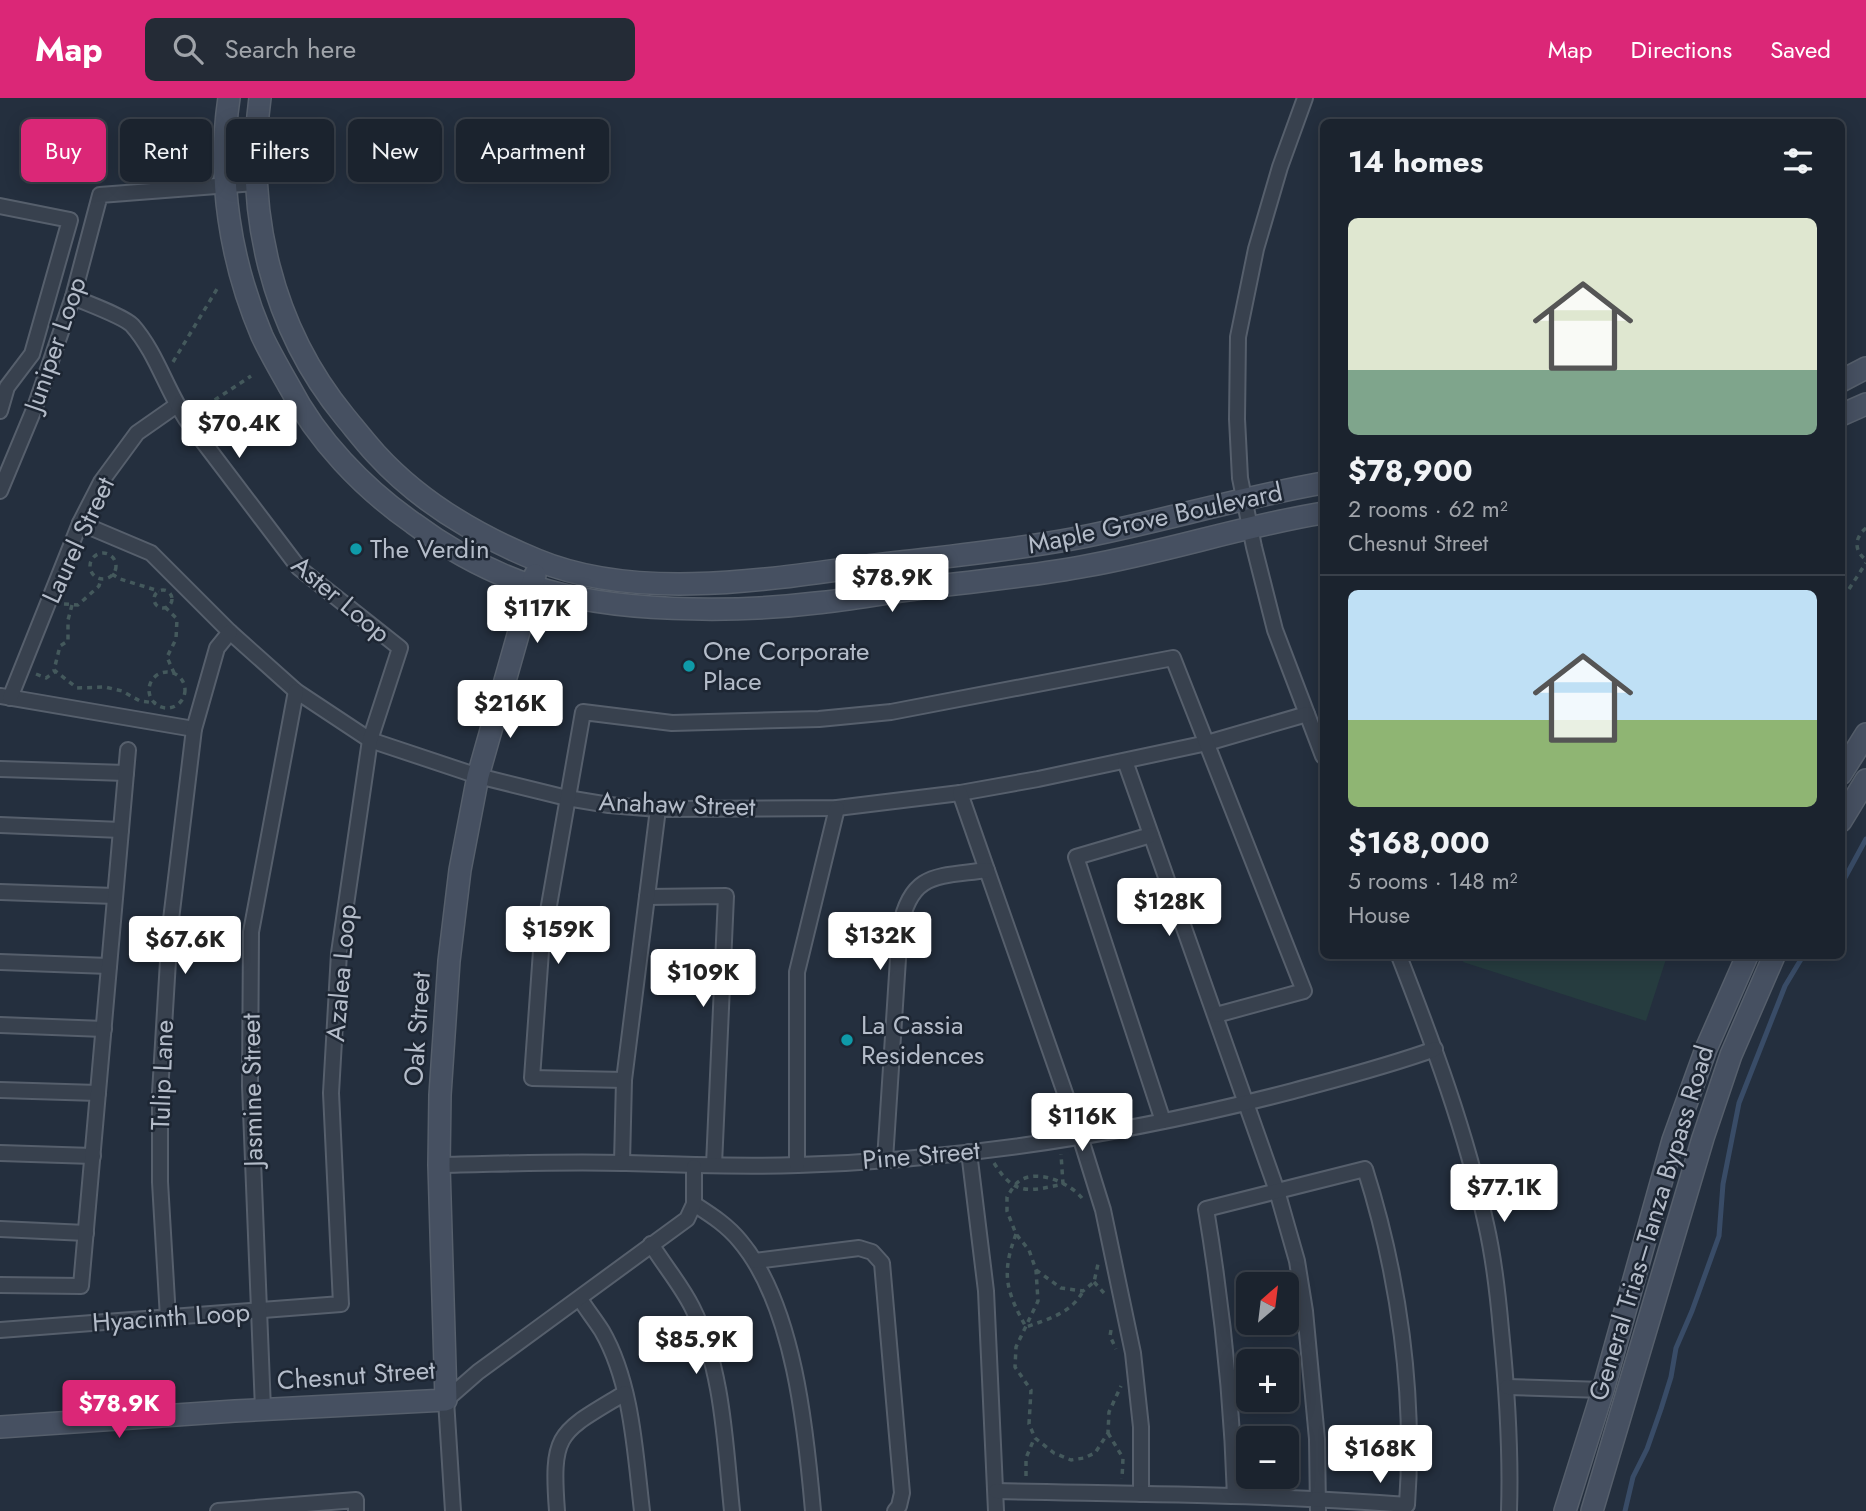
<!DOCTYPE html>
<html lang="en">
<head>
<meta charset="utf-8">
<style>
  body { margin:0; font-family:Jost,sans-serif; background:#242b36; color:#f1f3f6; height:100vh; display:flex; flex-direction:column; font-size:26px; white-space:nowrap }
  * { box-sizing:border-box; margin:0 }
  p { font-size:23px; color:#a0a4aa }
  .icon { flex:none; width:38px; height:38px; fill:none; stroke:currentColor; stroke-width:2; stroke-linecap:round; stroke-linejoin:round }
  .map { position:relative; flex:1; overflow:hidden }
  .details { position:absolute; left:1320px; top:21px; width:525px; height:840px; display:flex; flex-direction:column; background:#1b232e; border-radius:10px; box-shadow:0 4px 18px #0003,0 0 0 2px #39404a }
  .details>* { flex:none }
  .hud { position:absolute; left:21px; top:21px; width:665px; height:63px; display:flex; gap:14px }
  .needle { width:46px; rotate:28deg }
  .tools { position:absolute; left:1236px; top:1174px; display:grid; gap:14px }
  .tools a { display:grid; place-items:center; width:63px; height:63px; border-radius:10px; background:#1b232e; box-shadow:0 4px 18px #0003,0 0 0 2px #39404a; font-size:35px }
  .price { position:absolute; translate:-50% -60px; padding:0 16px; border-radius:7px; background:#fff; color:#222; font-size:23px; line-height:46px; filter:drop-shadow(0 2px 4px #0008) }
  .price::after { content:''; position:absolute; left:50%; top:42px; width:21px; height:16px; margin-left:-10px; background:inherit; clip-path:polygon(0 0,100% 0,50% 100%) }
  .price.current { background:#db2777; color:#fff }
  ul { padding:0; list-style:none }
  li { display:grid; align-content:center; gap:14px; height:371px; padding:0 28px }
  li+li { border-top:2px solid #39404a }
  li span { display:grid; place-items:center; height:217px; border-radius:10px; color:#555 }
  li>.icon { margin-inline-start:auto }
  span .icon { width:126px; height:126px; fill:#fffc; stroke-width:1 }
  li b { font-size:30px }
  h2 { display:flex; justify-content:space-between; align-items:center; height:84px; padding:0 28px; font-size:30px }
  .chip { padding:0 24px; border-radius:10px; background:#1b232e; box-shadow:0 4px 18px #0003,0 0 0 2px #39404a; font-size:24px; line-height:63px }
  .chip.current { background:#db2777; color:#fff }
  header { display:flex; align-items:center; gap:42px; box-sizing:border-box; height:98px; padding:0 35px; background:#db2777; color:#fff }
  header strong { font-size:33px }
  nav { display:flex; gap:38px; margin-inline-start:auto; font-size:24px }
  .search { width:490px; height:63px; background:#242b36; display:flex; align-items:center; gap:18px; box-sizing:border-box; padding:0 24px; border-radius:10px; color:#a0a4aa; font-size:26px }
  .map>svg:first-child { display:block }
  .green { fill:#263c3f }
  .lines { fill:none; stroke-linecap:round; stroke-linejoin:round }
  .stream { stroke:#394c67; stroke-width:5 }
  .street-casing { stroke:#565f6c; stroke-width:18 }
  .secondary-casing { stroke:#565f6c; stroke-width:24 }
  .path { stroke:#44595c; stroke-width:3.5; stroke-dasharray:5 5; stroke-linecap:butt }
  .street { stroke:#38414e; stroke-width:14 }
  .secondary { stroke:#465061; stroke-width:21 }
  .culture-dot { fill:#0f9aa8; stroke:#1d2633; stroke-width:2.5 }
  .labels { text-anchor:middle; stroke-width:5; stroke-linejoin:round; paint-order:stroke }
  .street-label { font-size:26px; fill:#b4bcc9; stroke:#1d2633 }
  .poi-label { font-size:26px; fill:#b4bcc9; stroke:#1d2633; text-anchor:start }
</style>
</head>
<body>
<header>
<strong>Map</strong>
<div class="search"><svg class="icon" aria-label="search" viewBox="0 0 24 24"><circle cx="10" cy="10" r="6"/><path d="M15 15l6 6"/></svg>Search here</div>
<nav><a>Map</a><a>Directions</a><a>Saved</a></nav>
</header>
<div class="map">
<svg width="1866" height="1413" viewBox="0 0 1866 1413">
  <rect width="100%" height="100%" fill="#242f3e"/>
  <path class="green" d="M 1465,858 L 1667,858 L 1646,923 L 1463,864 Z"/>
  <g class="lines">
    <g class="stream">
      <path d="M 1841,787 L 1866,741"/>
      <path d="M 1625,1413 L 1633,1379 L 1647,1351 L 1661,1311 L 1671,1279 L 1676,1250 L 1692,1213 L 1719,1138 L 1723,1086 L 1739,1005 L 1785,888 L 1803,858"/>
    </g>
    <defs>
      <g id="street">
        <path d="M 1305,0 L 1280,69 L 1256,151 L 1238,239 L 1237,321 L 1240,380 L 1254,449 L 1275,532 L 1323,658"/>
        <path d="M 0,108 L 70,122 L 32,256 L 7,289 L 0,313"/>
        <path d="M 0,393 L 35,309 L 73,199 L 100,97 L 255,85"/>
        <path d="M 80,425 L 151,455 L 230,534 L 296,593 L 370,642 L 478,678 L 567,700 L 609,707 L 658,711 L 837,710 L 960,695 L 1038,681 L 1207,645 L 1307,616"/>
        <path d="M 1,598 L 194,631"/>
        <path d="M 10,600 L 80,425 L 101,384 L 137,335 L 177,307"/>
        <path d="M 1125,663 L 1277,1093 L 1297,1163 L 1305,1213 L 1317,1341 L 1318,1413"/>
        <path d="M 0,671 L 126,675"/>
        <path d="M 960,695 L 1080,1038 L 1103,1112 L 1133,1255 L 1141,1329 L 1141,1396"/>
        <path d="M 0,727 L 121,732"/>
        <path d="M 1151,737 L 1076,759 L 1163,1023"/>
        <path d="M 0,794 L 115,798"/>
        <path d="M 647,799 L 726,798 L 714,1067"/>
        <path d="M 1399,858 C 1433,945 1466,1034 1486,1126 C 1494,1161 1498,1197 1501,1232 C 1507,1292 1511,1352 1509,1413"/>
        <path d="M 0,864 L 109,868"/>
        <path d="M 0,927 L 104,931"/>
        <path d="M 624,982 L 532,980 L 541,853 L 583,614 L 672,625 L 819,621 L 891,614 L 1173,560 L 1304,893 L 1216,917"/>
        <path d="M 0,992 L 98,995"/>
        <path d="M 969,1054 L 986,1193 L 996,1413"/>
        <path d="M 0,1055 L 93,1058"/>
        <path d="M 885,1062 L 900,830 C 911,773 938,779 987,772"/>
        <path d="M 622,1065 L 624,982 L 658,711"/>
        <path d="M 439,1067 C 500,1066 562,1063 623,1065 C 682,1067 739,1069 798,1067 C 964,1062 1132,1035 1293,993 C 1341,980 1388,968 1435,951"/>
        <path d="M 797,1067 L 797,874 L 837,710"/>
        <path d="M 694,1106 C 711,1117 727,1127 740,1143 C 794,1207 806,1332 813,1413"/>
        <path d="M 0,1131 L 86,1135"/>
        <path d="M 651,1146 C 664,1167 681,1187 692,1209 C 723,1270 725,1346 732,1413"/>
        <path d="M 755,1163 L 859,1150 L 872,1154 L 882,1165 L 902,1395 L 899,1408 L 895,1413"/>
        <path d="M 0,1187 L 81,1188 L 128,652"/>
        <path d="M 580,1201 C 587,1212 595,1222 602,1233 C 632,1285 635,1354 642,1413"/>
        <path d="M 168,1220 L 160,1084 L 160,995 L 170,830 L 194,631 L 217,550 L 230,534"/>
        <path d="M 0,1232 L 341,1206 L 331,995 L 339,855 L 370,642 L 400,550 L 299,470 L 186,321 C 166,291 156,254 132,227 C 123,218 86,205 73,199"/>
        <path d="M 1507,1289 L 1603,1292"/>
        <path d="M 263,1311 L 250,988 L 251,834 L 296,593"/>
        <path d="M 996,1393 C 1133,1396 1270,1396 1407,1407 C 1415,1295 1399,1178 1365,1071 L 1206,1111 C 1222,1207 1232,1302 1235,1398"/>
        <path d="M 218,1413 L 356,1402 L 356,1413"/>
        <path d="M 453,1413 L 446,1302 L 478,1274 L 687,1121 L 694,1106 L 694,1069"/>
        <path d="M 557,1413 C 551,1333 559,1335 625,1295"/>
      </g>
      <g id="secondary">
        <path d="M 229,0 C 217,80 230,163 262,238 C 270,255 280,272 289,288 C 317,342 363,390 413,425 C 448,451 490,474 532,488 C 611,515 734,515 816,505 C 850,502 883,495 916,491 C 972,483 1030,479 1086,468 C 1166,454 1243,428 1323,415"/>
        <path d="M 260,0 C 245,114 271,229 345,319 C 355,331 365,344 376,356 C 419,403 478,438 537,462 C 633,502 759,483 859,469 C 930,460 1002,454 1072,441 C 1156,425 1238,400 1323,385"/>
        <path d="M 1841,283 L 1866,270"/>
        <path d="M 1841,317 L 1866,306"/>
        <path d="M 1841,676 L 1866,636"/>
        <path d="M 1841,723 L 1866,682"/>
        <path d="M 0,1329 L 235,1313 L 446,1302 L 439,1067 L 440,997 L 449,863 L 460,772 L 478,678 L 535,477"/>
        <path d="M 1565,1413 L 1603,1292 L 1673,1042 L 1706,951 L 1747,858"/>
        <path d="M 1592,1413 L 1703,1040 L 1731,957 L 1774,858"/>
      </g>
    </defs>
    <use href="#street" class="street-casing"/>
    <use href="#secondary" class="secondary-casing"/>
    <g class="path">
      <path d="M 173,264 L 217,191"/>
      <path d="M 198,313 L 251,278"/>
      <path d="M 1866,430 C 1854,440 1854,453 1866,462"/>
      <circle cx="103" cy="468" r="13"/>
      <path d="M 112,476 L 120,481 L 159,493"/>
      <circle cx="163" cy="501" r="9"/>
      <path d="M 1841,497 L 1849,491 L 1866,465"/>
      <path d="M 64,506 L 78,507 L 99,488 L 101,481"/>
      <path d="M 72,507 L 68,522 L 68,543 L 60,548 L 54,572 L 77,590 L 105,589 L 122,593 L 140,603 L 156,605"/>
      <path d="M 165,509 L 177,521 L 176,541 L 167,559 L 174,575"/>
      <circle cx="167" cy="592" r="18"/>
      <path d="M 36,576 L 46,580 L 56,573"/>
      <path d="M 994,1065 C 1015,1099 1030,1093 1063,1086 L 1061,1056"/>
      <path d="M 1082,1100 C 1071,1086 1039,1071 1021,1082 C 1015,1085 1011,1093 1007,1099 L 1007,1113 L 1016,1136 L 1029,1152 L 1036,1172 L 1038,1203 L 1016,1249 L 1015,1269 L 1031,1292 L 1029,1326 L 1035,1340 L 1054,1355 L 1071,1362 L 1084,1360 L 1095,1355 L 1108,1335 L 1109,1314 L 1121,1288"/>
      <path d="M 1016,1136 C 1001,1176 1006,1193 1026,1229 C 1048,1221 1072,1215 1083,1193"/>
      <path d="M 1036,1172 L 1061,1190 L 1083,1193 L 1094,1184 L 1098,1166"/>
      <path d="M 1094,1184 L 1104,1195"/>
      <path d="M 1111,1232 L 1110,1238 L 1116,1251"/>
      <path d="M 1108,1335 L 1123,1360 L 1122,1381"/>
      <path d="M 1026,1378 L 1026,1360 L 1034,1341"/>
    </g>
    <use href="#street" class="street"/>
    <use href="#secondary" class="secondary"/>
  </g>
  <g class="culture-dot">
    <circle cx="356" cy="451" r="7"/>
    <circle cx="689" cy="568" r="7"/>
    <circle cx="847" cy="942" r="7"/>
  </g>
  <g class="labels">
    <g class="street-label">
      <text transform="translate(55 246) rotate(-71)" y="9">Juniper Loop</text>
      <text transform="translate(1155 420) rotate(-12)" y="9">Maple Grove Boulevard</text>
      <text transform="translate(78 442) rotate(-65)" y="9">Laurel Street</text>
      <text transform="translate(341 501) rotate(40)" y="9">Aster Loop</text>
      <text transform="translate(677 706) rotate(2)" y="9">Anahaw Street</text>
      <text transform="translate(341 875) rotate(-85)" y="9">Azalea Loop</text>
      <text transform="translate(417 931) rotate(-86)" y="9">Oak Street</text>
      <text transform="translate(162 977) rotate(-88)" y="9">Tulip Lane</text>
      <text transform="translate(252 992) rotate(-91)" y="9">Jasmine Street</text>
      <text transform="translate(921 1057) rotate(-5)" y="9">Pine Street</text>
      <text transform="translate(1651 1125) rotate(-73)" y="9">General Trias–Tanza Bypass Road</text>
      <text transform="translate(171 1219) rotate(-4)" y="9">Hyacinth Loop</text>
      <text transform="translate(356 1277) rotate(-4)" y="9">Chesnut Street</text>
    </g>
    <g class="poi-label">
      <text x="370" y="460">The Verdin</text>
      <text x="703" y="562">One Corporate<tspan x="703" dy="30">Place</tspan></text>
      <text x="861" y="936">La Cassia<tspan x="861" dy="30">Residences</tspan></text>
    </g>
  </g>
</svg>
<div class="tools">
<a><svg class="needle" viewBox="-14 -14 28 28"><path d="M0-13l5 13h-10z" fill="#e53935"/><path d="M0 13l5-13h-10z" fill="#a0a4aa"/></svg></a>
<a>+</a>
<a>−</a>
</div>
<b class="price" style="left:239px;top:362px">$70.4K</b>
<b class="price" style="left:892px;top:516px">$78.9K</b>
<b class="price" style="left:537px;top:547px">$117K</b>
<b class="price" style="left:510px;top:642px">$216K</b>
<b class="price" style="left:1169px;top:840px">$128K</b>
<b class="price" style="left:558px;top:868px">$159K</b>
<b class="price" style="left:880px;top:874px">$132K</b>
<b class="price" style="left:185px;top:878px">$67.6K</b>
<b class="price" style="left:703px;top:911px">$109K</b>
<b class="price" style="left:1082px;top:1055px">$116K</b>
<b class="price" style="left:1504px;top:1126px">$77.1K</b>
<b class="price" style="left:696px;top:1278px">$85.9K</b>
<b class="price current" style="left:119px;top:1342px">$78.9K</b>
<b class="price" style="left:1380px;top:1387px">$168K</b>
<div class="hud">
<a class="chip current">Buy</a>
<a class="chip">Rent</a>
<a class="chip">Filters</a>
<a class="chip">New</a>
<a class="chip">Apartment</a>
</div>
<section class="details">
<h2>14 homes<svg class="icon" aria-label="filters" viewBox="0 0 24 24"><path d="M4 7h16M4 17h16"/><circle cx="9" cy="7" r="2"/><circle cx="15" cy="17" r="2"/></svg></h2>
<ul>
<li><span style="background:linear-gradient(#dfe7d0 70%,#7fa58c 0)"><svg class="icon" aria-label="home" viewBox="0 0 24 24"><path d="M3 11l9-7 9 7M6 9v11h12V9"/></svg></span><div><b>$78,900</b><p>2 rooms · 62 m²</p><p>Chesnut Street</p></div></li>
<li><span style="background:linear-gradient(#bfe0f5 60%,#8fb573 0)"><svg class="icon" aria-label="home" viewBox="0 0 24 24"><path d="M3 11l9-7 9 7M6 9v11h12V9"/></svg></span><div><b>$168,000</b><p>5 rooms · 148 m²</p><p>House</p></div></li>
</ul>
</section>
</div>
</body>
</html>
